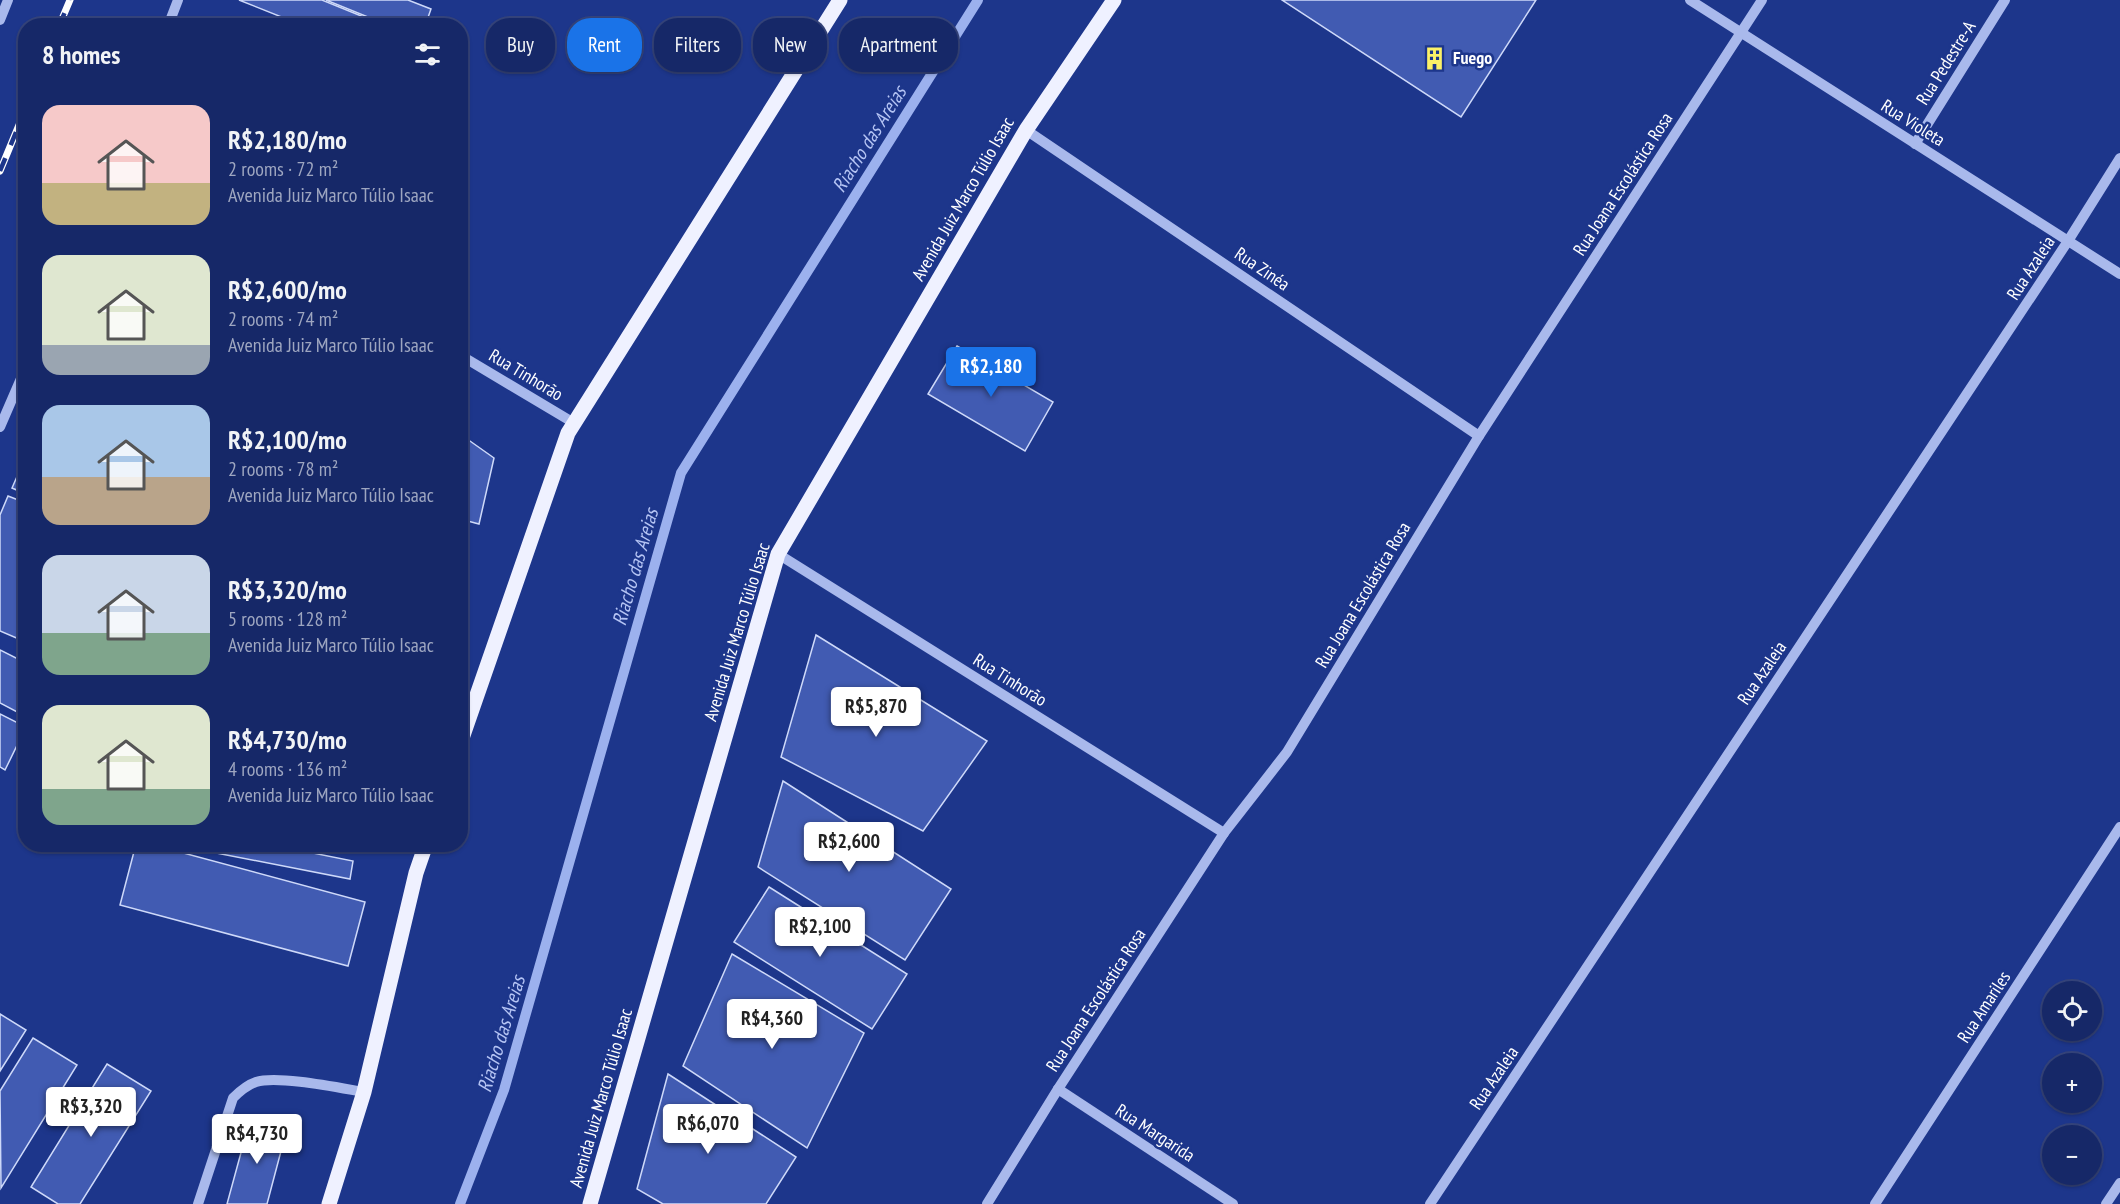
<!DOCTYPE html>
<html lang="en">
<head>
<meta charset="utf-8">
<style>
  body { margin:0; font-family:"PT Sans Narrow",sans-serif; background:#233471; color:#f1f3f6; height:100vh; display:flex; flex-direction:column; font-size:22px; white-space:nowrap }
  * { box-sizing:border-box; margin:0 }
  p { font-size:20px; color:#9ea6c0 }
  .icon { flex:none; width:33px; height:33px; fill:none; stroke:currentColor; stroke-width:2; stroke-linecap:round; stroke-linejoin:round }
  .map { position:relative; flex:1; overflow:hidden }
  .drawer { position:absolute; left:18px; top:18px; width:450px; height:834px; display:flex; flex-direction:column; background:#162868; border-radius:24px; box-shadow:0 2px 4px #0004,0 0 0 2px #35447c }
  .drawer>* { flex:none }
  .guide { position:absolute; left:486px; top:18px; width:570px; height:54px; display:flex; gap:12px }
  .controls { position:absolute; left:2042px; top:981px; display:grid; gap:12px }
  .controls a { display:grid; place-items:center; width:60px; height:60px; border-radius:50%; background:#162868; box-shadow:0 2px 4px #0004,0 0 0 2px #35447c; font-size:30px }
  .price { position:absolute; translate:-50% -51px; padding:0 14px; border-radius:6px; background:#fff; color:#222; font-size:20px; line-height:39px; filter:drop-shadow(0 2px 3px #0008) }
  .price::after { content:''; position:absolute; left:50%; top:36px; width:18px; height:14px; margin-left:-9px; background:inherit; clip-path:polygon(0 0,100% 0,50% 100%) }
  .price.current { background:#1a73e8; color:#fff }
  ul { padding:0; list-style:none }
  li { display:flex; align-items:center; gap:18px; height:150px; padding:0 24px }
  li span { display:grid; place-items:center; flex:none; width:168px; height:120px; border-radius:18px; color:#555 }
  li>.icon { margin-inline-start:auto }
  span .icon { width:72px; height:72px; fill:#fffc; stroke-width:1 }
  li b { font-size:26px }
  h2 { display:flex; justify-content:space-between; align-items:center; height:72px; padding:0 24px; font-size:26px }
  .pill { padding:0 21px; border-radius:24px; background:#162868; box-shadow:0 2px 4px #0004,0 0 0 2px #35447c; font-size:21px; line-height:54px }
  .pill.current { background:#1a73e8; color:#fff }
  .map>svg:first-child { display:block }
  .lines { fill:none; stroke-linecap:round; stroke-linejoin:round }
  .stream { stroke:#9cb1ee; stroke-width:10 }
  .building { fill:#415bb2; stroke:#ced9f9; stroke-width:1.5 }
  .minor { stroke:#a9b9ec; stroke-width:10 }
  .major { stroke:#eff1ff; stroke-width:15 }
  .rail-casing { stroke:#fff; stroke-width:7 }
  .rail { stroke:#1d368b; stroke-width:4.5; stroke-dasharray:14; stroke-linecap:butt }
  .labels { text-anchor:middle; stroke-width:5; stroke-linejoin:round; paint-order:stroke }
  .poi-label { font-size:18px; font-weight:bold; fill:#fff; stroke:#1d368b; text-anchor:start }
  .street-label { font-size:18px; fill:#fff; stroke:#1d368b }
  .water-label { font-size:20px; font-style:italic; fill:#b5c4f4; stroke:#1d368b }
</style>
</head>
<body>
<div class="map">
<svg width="2120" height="1204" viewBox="0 0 2120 1204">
  <rect width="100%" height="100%" fill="#1d368b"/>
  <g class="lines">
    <path class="stream" d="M 460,1204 L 504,1090 L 681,473 L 978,0"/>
  </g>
  <g class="building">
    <path d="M 239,0 L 322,0 L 386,26 L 304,26 Z"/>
    <path d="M 326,0 L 408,0 L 431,9 L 425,26 L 390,26 Z"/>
    <path d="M 1282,0 L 1536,0 L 1461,117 Z"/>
    <path d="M 957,346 L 1053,402 L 1025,451 L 928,394 Z"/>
    <path d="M 460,434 L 494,458 L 479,524 L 460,519 Z"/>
    <path d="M 26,456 L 26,494 L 12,488 Z"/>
    <path d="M 8,496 L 26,503 L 26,642 L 0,631 L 0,515 Z"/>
    <path d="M 460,541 L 466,543 L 460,574 Z"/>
    <path d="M 816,635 L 987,741 L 923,831 L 781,757 Z"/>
    <path d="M 0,650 L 26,663 L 26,705 L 21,714 L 0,703 Z"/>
    <path d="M 0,714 L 26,727 L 5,770 L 0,767 Z"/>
    <path d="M 783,781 L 951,889 L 905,960 L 758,867 Z"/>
    <path d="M 136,844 L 150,844 L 365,902 L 348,966 L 120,905 Z"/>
    <path d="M 170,844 L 268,844 L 353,861 L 350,879 Z"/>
    <path d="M 769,887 L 907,974 L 872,1029 L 734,942 Z"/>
    <path d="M 732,954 L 864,1033 L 807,1148 L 683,1066 Z"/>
    <path d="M 0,1014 L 26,1030 L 0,1071 Z"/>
    <path d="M 33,1038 L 77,1065 L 1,1188 L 0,1091 Z"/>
    <path d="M 107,1064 L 151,1091 L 80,1204 L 58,1204 L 31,1187 Z"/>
    <path d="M 668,1074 L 796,1157 L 766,1204 L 663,1204 L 637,1189 Z"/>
    <path d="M 251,1116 L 285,1136 L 267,1204 L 227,1204 Z"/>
  </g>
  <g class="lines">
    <g class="minor">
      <path d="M 1690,0 L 2120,274"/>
      <path d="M 0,20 L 8,0"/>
      <path d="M 168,26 L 178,0"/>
      <path d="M 1026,130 L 1479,436"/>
      <path d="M 1915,144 L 2005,0"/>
      <path d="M 460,355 L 574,423"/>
      <path d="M 0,427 L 26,367"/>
      <path d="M 778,554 L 1224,833"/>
      <path d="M 1058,1089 L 1233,1204"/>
      <path d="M 198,1204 L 233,1098 C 240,1091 247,1085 256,1082 C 277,1075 340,1088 364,1092"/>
      <path d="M 987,1204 L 1058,1089 L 1224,833 L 1287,752 L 1479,436 L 1762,0"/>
      <path d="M 1430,1204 L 2068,241 L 2120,158"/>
      <path d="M 1875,1204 L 2120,827"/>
      <path d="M 2106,1204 L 2120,1183"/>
    </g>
    <g class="major">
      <path d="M 460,744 L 568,433 L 840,0"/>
      <path d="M 329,1204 L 364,1092 L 416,873 L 426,844"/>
      <path d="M 590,1204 L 778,554 L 1026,130 L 1114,0"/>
    </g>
    <defs>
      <g id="rail">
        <path d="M 59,26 L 70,0"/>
        <path d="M 0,171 L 26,108"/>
      </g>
    </defs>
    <use href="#rail" class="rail-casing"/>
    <use href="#rail" class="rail"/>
  </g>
  <defs>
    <symbol id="building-bare" viewBox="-9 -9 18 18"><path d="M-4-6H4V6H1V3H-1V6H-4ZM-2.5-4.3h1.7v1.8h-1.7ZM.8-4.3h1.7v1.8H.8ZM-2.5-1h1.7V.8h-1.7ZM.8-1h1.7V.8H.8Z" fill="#fcf167" stroke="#1d368b" stroke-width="2.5" paint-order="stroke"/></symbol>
  </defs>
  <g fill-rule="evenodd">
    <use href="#building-bare" x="1418" y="42" width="33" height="33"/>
  </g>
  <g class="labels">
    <g class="poi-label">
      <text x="1453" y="64">Fuego</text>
    </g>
    <g class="street-label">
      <text transform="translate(1946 63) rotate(-58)" y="6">Rua Pedestre-A</text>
      <text transform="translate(1913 123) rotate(32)" y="6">Rua Violeta</text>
      <text transform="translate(1623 184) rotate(-57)" y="6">Rua Joana Escolástica Rosa</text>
      <text transform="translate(963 199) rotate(-60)" y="6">Avenida Juiz Marco Túlio Isaac</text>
      <text transform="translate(2031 268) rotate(-57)" y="6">Rua Azaleia</text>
      <text transform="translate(1262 269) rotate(34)" y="6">Rua Zinéa</text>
      <text transform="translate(526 375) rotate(31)" y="6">Rua Tinhorão</text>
      <text transform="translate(1363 595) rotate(-59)" y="6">Rua Joana Escolástica Rosa</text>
      <text transform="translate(737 632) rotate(-73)" y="6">Avenida Juiz Marco Túlio Isaac</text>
      <text transform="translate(1762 673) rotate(-56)" y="6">Rua Azaleia</text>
      <text transform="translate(1010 680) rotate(32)" y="6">Rua Tinhorão</text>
      <text transform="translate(1096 1000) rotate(-57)" y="6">Rua Joana Escolástica Rosa</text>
      <text transform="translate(1984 1007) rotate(-57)" y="6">Rua Amariles</text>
      <text transform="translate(1494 1078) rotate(-56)" y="6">Rua Azaleia</text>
      <text transform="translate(601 1098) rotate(-74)" y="6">Avenida Juiz Marco Túlio Isaac</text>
      <text transform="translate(1155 1133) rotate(33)" y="6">Rua Margarida</text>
    </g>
    <g class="water-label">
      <text transform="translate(869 139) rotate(-58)" y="7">Riacho das Areias</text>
      <text transform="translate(635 567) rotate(-74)" y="7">Riacho das Areias</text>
      <text transform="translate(501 1034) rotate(-73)" y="7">Riacho das Areias</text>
    </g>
  </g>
</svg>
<div class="controls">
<a><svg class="icon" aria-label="locate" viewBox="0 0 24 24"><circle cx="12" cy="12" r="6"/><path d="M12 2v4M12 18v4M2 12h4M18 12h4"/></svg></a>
<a>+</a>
<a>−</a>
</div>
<b class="price current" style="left:991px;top:398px">R$2,180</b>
<b class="price" style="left:876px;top:738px">R$5,870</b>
<b class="price" style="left:849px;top:873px">R$2,600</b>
<b class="price" style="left:820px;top:958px">R$2,100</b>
<b class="price" style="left:772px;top:1050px">R$4,360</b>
<b class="price" style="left:91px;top:1138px">R$3,320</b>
<b class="price" style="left:708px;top:1155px">R$6,070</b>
<b class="price" style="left:257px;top:1165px">R$4,730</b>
<div class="guide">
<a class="pill">Buy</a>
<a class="pill current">Rent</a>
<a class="pill">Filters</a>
<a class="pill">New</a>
<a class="pill">Apartment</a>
</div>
<section class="drawer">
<h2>8 homes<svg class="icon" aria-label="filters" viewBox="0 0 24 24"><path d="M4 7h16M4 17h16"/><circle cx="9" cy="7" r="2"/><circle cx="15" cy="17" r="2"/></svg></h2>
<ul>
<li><span style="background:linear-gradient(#f6c9c9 65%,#c2b280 0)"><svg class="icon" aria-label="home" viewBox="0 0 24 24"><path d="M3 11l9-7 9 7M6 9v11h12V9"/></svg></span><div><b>R$2,180/mo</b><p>2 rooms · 72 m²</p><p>Avenida Juiz Marco Túlio Isaac</p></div></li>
<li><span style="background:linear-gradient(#dfe7d0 75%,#9aa5b1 0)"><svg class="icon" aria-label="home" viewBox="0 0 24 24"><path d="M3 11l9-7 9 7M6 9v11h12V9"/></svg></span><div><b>R$2,600/mo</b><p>2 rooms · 74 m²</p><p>Avenida Juiz Marco Túlio Isaac</p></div></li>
<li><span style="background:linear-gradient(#a9c7e8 60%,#b9a48a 0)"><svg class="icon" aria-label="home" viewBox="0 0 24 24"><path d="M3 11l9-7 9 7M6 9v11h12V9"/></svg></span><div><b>R$2,100/mo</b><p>2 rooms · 78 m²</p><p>Avenida Juiz Marco Túlio Isaac</p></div></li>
<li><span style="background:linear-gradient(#c9d6e8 65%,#7fa58c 0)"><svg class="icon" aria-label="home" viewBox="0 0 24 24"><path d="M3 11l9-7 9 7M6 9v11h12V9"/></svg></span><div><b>R$3,320/mo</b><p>5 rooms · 128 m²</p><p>Avenida Juiz Marco Túlio Isaac</p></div></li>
<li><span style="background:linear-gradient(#dfe7d0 70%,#7fa58c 0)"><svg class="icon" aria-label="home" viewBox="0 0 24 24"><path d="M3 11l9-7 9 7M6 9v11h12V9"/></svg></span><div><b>R$4,730/mo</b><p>4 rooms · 136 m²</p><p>Avenida Juiz Marco Túlio Isaac</p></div></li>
</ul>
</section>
</div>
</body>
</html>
